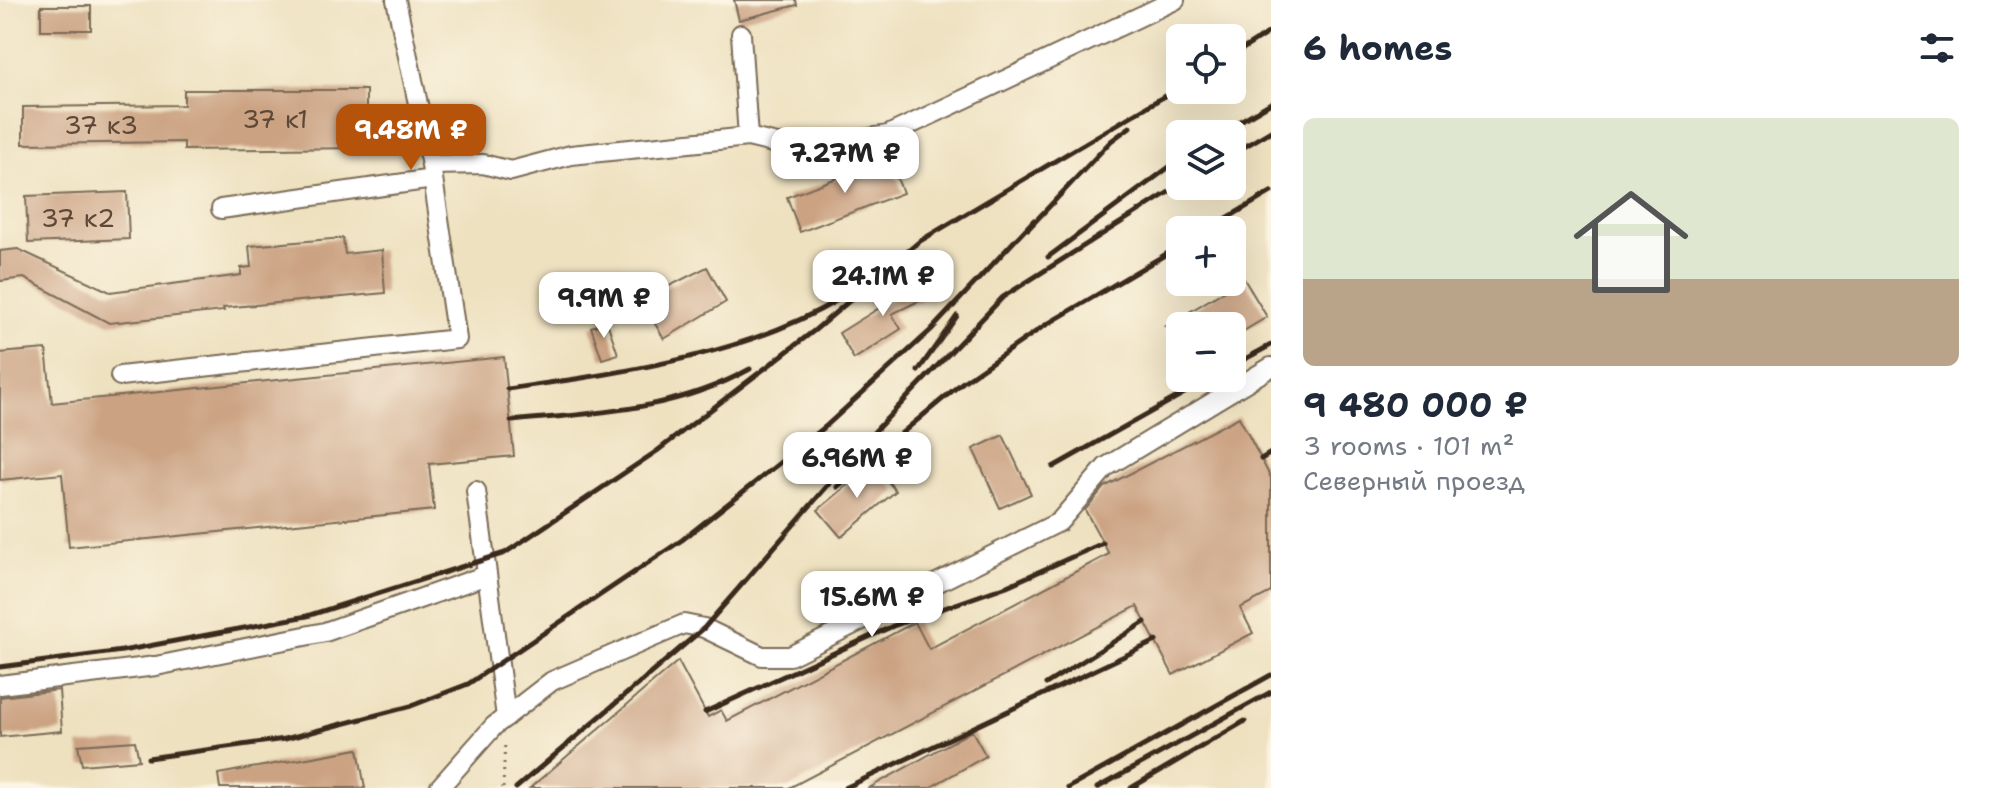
<!DOCTYPE html>
<html lang="en">
<head>
<meta charset="utf-8">
<style>
  body { margin:0; font-family:"Shantell Sans",sans-serif; background:#f2f2f3; color:#1f2937; height:100vh; display:flex; flex-direction:column; font-size:30px; white-space:nowrap }
  * { box-sizing:border-box; margin:0 }
  p { font-size:26px; color:#747a83 }
  .icon { flex:none; width:44px; height:44px; fill:none; stroke:currentColor; stroke-width:2; stroke-linecap:round; stroke-linejoin:round }
  .map { position:relative; flex:1; overflow:hidden }
  .panel { display:flex; flex-direction:column; background:#fff; width:720px }
  .panel>* { flex:none }
  .tools { position:absolute; left:1166px; top:24px; display:grid; gap:16px }
  .tools a { display:grid; place-items:center; width:80px; height:80px; border-radius:12px; background:#fff; box-shadow:0 8px 32px #0002; font-size:40px }
  .price { position:absolute; translate:-50% -68px; padding:0 18px; border-radius:16px; background:#fff; color:#222; font-size:26px; line-height:52px; filter:drop-shadow(0 2px 4px #0008) }
  .price::after { content:''; position:absolute; left:50%; top:48px; width:24px; height:18px; margin-left:-12px; background:inherit; clip-path:polygon(0 0,100% 0,50% 100%) }
  .price.selected { background:#b45309; color:#fff }
  ul { padding:0; list-style:none }
  li { display:grid; align-content:center; gap:16px; height:424px; padding:0 32px }
  li span { display:grid; place-items:center; height:248px; border-radius:12px; color:#555 }
  li>.icon { margin-inline-start:auto }
  span .icon { width:144px; height:144px; fill:#fffc; stroke-width:1 }
  li b { font-size:34px }
  h2 { display:flex; justify-content:space-between; align-items:center; height:96px; padding:0 32px; font-size:34px }
  main { display:flex; flex:1; min-height:0 }
  .map>svg:first-child { display:block }
  .building { fill:#cba282 }
  .lines { fill:none; stroke-linecap:round; stroke-linejoin:round }
  .minor-casing { stroke:#7a6a57; stroke-width:22 }
  .path { stroke:#7a6a57; stroke-width:3; stroke-dasharray:2 6; stroke-linecap:butt }
  .minor { stroke:#fff; stroke-width:18 }
  .rail { stroke:#3b2a1e; stroke-width:5 }
  .labels { text-anchor:middle; stroke-width:6; stroke-linejoin:round; paint-order:stroke }
  .number-label { font-size:26px; fill:#5f4837 }
</style>
</head>
<body>
<main>
<div class="map">
<svg width="1271" height="788" viewBox="0 0 1271 788">
  <rect width="100%" height="100%" fill="#fcf5e5"/>
  <filter id="ink" filterUnits="userSpaceOnUse"><feTurbulence type="fractalNoise" baseFrequency=".0125" numOctaves="2"/><feDisplacementMap in="SourceGraphic" scale="16" xChannelSelector="R" yChannelSelector="G"/><feConvolveMatrix kernelMatrix="1 2 1 2 8 2 1 2 1" color-interpolation-filters="sRGB"/></filter>
  <filter id="wash" filterUnits="userSpaceOnUse"><feTurbulence type="fractalNoise" baseFrequency=".006" numOctaves="4" result="noise"/><feDisplacementMap in="SourceGraphic" scale="32" xChannelSelector="R" yChannelSelector="G"/><feGaussianBlur stdDeviation="1.8" result="paint"/><feColorMatrix in="noise" values="0 0 0 0 0 0 0 0 0 0 0 0 0 0 0 0 0 1.4 0 .05"/><feComposite in="paint" operator="in"/></filter>
  <g filter="url(#wash)">
    <rect width="100%" height="100%" fill="#eee1c0"/>
    <g id="blocks">
      <g class="building">
        <path d="M 734,0 L 796,0 L 797,5 L 739,20 Z"/>
        <rect x="41" y="6" width="50" height="24"/>
        <path d="M 184,90 L 366,90 L 366,148 L 184,150 L 184,142 L 23,144 L 23,107 L 184,105 Z"/>
        <path d="M 889,158 L 903,193 L 800,232 L 787,197 Z"/>
        <path d="M 127,192 L 129,239 L 28,243 L 26,196 Z"/>
        <path d="M 343,238 L 345,254 L 382,250 L 385,293 L 223,308 L 224,311 L 109,323 L 24,278 L 0,281 L 0,251 L 18,249 L 110,292 L 241,275 L 241,268 L 251,267 L 249,246 Z"/>
        <path d="M 707,267 L 726,302 L 664,339 L 641,300 Z"/>
        <path d="M 915,270 L 929,296 L 892,314 L 901,329 L 854,359 L 839,333 L 905,292 L 898,279 Z"/>
        <path d="M 1244,279 L 1267,317 L 1232,338 L 1232,326 L 1166,326 Z"/>
        <path d="M 607,322 L 618,354 L 602,359 L 591,327 Z"/>
        <path d="M 46,349 L 52,403 L 504,357 L 514,456 L 429,464 L 434,510 L 69,547 L 62,474 L 0,480 L 0,353 Z"/>
        <path d="M 1239,417 L 1271,478 L 1271,592 L 1240,608 L 1253,633 L 1173,675 L 1137,606 L 789,788 L 530,788 L 678,661 L 708,717 L 721,710 L 727,721 L 915,622 L 929,649 L 1109,554 L 1085,510 L 1104,487 Z"/>
        <path d="M 1003,435 L 1031,494 L 1000,508 L 973,449 Z"/>
        <path d="M 873,464 L 896,491 L 841,537 L 818,510 Z"/>
        <path d="M 59,690 L 62,731 L 0,737 L 0,697 Z"/>
        <path d="M 972,731 L 986,756 L 929,788 L 869,788 Z"/>
        <path d="M 135,741 L 139,760 L 82,765 L 78,745 Z"/>
        <path d="M 358,749 L 365,788 L 220,788 L 218,774 Z"/>
      </g>
    </g>
  </g>
  <g filter="url(#ink)">
    <use href="#blocks" fill-opacity="0" stroke="#7a6a57" stroke-width="2"/>
    <g class="lines">
      <defs>
        <g id="minor">
          <path d="M 748,137 L 777,144 L 816,146 L 888,135 L 1175,0"/>
          <path d="M 431,165 L 483,164 L 511,171 L 571,155 L 748,137 L 741,34"/>
          <path d="M 221,209 L 433,179"/>
          <path d="M 120,376 L 457,339 L 431,165 L 396,0"/>
          <path d="M 476,491 L 506,717"/>
          <path d="M 0,685 L 156,666 L 325,632 L 487,575"/>
          <path d="M 439,788 L 494,726 L 552,681 L 684,624 L 704,628 L 762,656 L 790,656 L 1059,522 L 1106,467 L 1271,367"/>
        </g>
      </defs>
      <use href="#minor" class="minor-casing"/>
      <path class="path" d="M 503,788 L 505,740"/>
      <use href="#minor" class="minor"/>
      <g class="rail">
        <path d="M 1232,56 L 1271,31"/>
        <path d="M 1218,134 L 1271,103"/>
        <path d="M 1232,154 L 1271,131"/>
        <path d="M 1028,229 L 1111,141 L 1130,127"/>
        <path d="M 1207,230 L 1271,192"/>
        <path d="M 1048,257 L 1180,159"/>
        <path d="M 1232,366 L 1271,345"/>
        <path d="M 918,371 L 957,316"/>
        <path d="M 507,389 C 617,373 744,357 841,298"/>
        <path d="M 511,421 C 596,413 674,411 750,369"/>
        <path d="M 1261,459 L 1271,453"/>
        <path d="M 1053,467 L 1211,378"/>
        <path d="M 837,487 L 963,382 L 1044,326 L 1180,246"/>
        <path d="M 0,667 L 122,651 L 307,616 L 505,553 L 657,451 L 815,330 L 920,241 L 1180,87"/>
        <path d="M 1046,684 L 1145,622"/>
        <path d="M 705,712 L 893,626 L 1007,586 L 1103,543"/>
        <path d="M 148,758 L 285,739 L 411,706 L 468,684 L 682,540 L 825,427 L 931,330 L 1034,220"/>
        <path d="M 516,788 L 704,628 L 876,430 L 1003,297 L 1180,185"/>
        <path d="M 845,788 L 1156,641"/>
        <path d="M 1068,788 L 1271,675"/>
        <path d="M 1097,788 L 1271,692"/>
        <path d="M 1131,788 L 1245,721"/>
      </g>
    </g>
  </g>
  <g class="labels">
    <g class="number-label">
      <text x="275" y="128">37 к1</text>
      <text x="101" y="134">37 к3</text>
      <text x="78" y="227">37 к2</text>
    </g>
  </g>
</svg>
<div class="tools">
<a><svg class="icon" aria-label="locate" viewBox="0 0 24 24"><circle cx="12" cy="12" r="6"/><path d="M12 2v4M12 18v4M2 12h4M18 12h4"/></svg></a>
<a><svg class="icon" aria-label="layers" viewBox="0 0 24 24"><path d="M12 4l9 5-9 5-9-5zM3 14l9 5 9-5"/></svg></a>
<a>+</a>
<a>−</a>
</div>
<b class="price selected" style="left:411px;top:172px">9.48M ₽</b>
<b class="price" style="left:845px;top:195px">7.27M ₽</b>
<b class="price" style="left:883px;top:318px">24.1M ₽</b>
<b class="price" style="left:604px;top:340px">9.9M ₽</b>
<b class="price" style="left:857px;top:500px">6.96M ₽</b>
<b class="price" style="left:872px;top:639px">15.6M ₽</b>
</div>
<section class="panel">
<h2>6 homes<svg class="icon" aria-label="filters" viewBox="0 0 24 24"><path d="M4 7h16M4 17h16"/><circle cx="9" cy="7" r="2"/><circle cx="15" cy="17" r="2"/></svg></h2>
<ul>
<li><span style="background:linear-gradient(#dfe7d0 65%,#b9a48a 0)"><svg class="icon" aria-label="home" viewBox="0 0 24 24"><path d="M3 11l9-7 9 7M6 9v11h12V9"/></svg></span><div><b>9 480 000 ₽</b><p>3 rooms · 101 m²</p><p>Северный проезд</p></div></li>
</ul>
</section>
</main>
</body>
</html>
